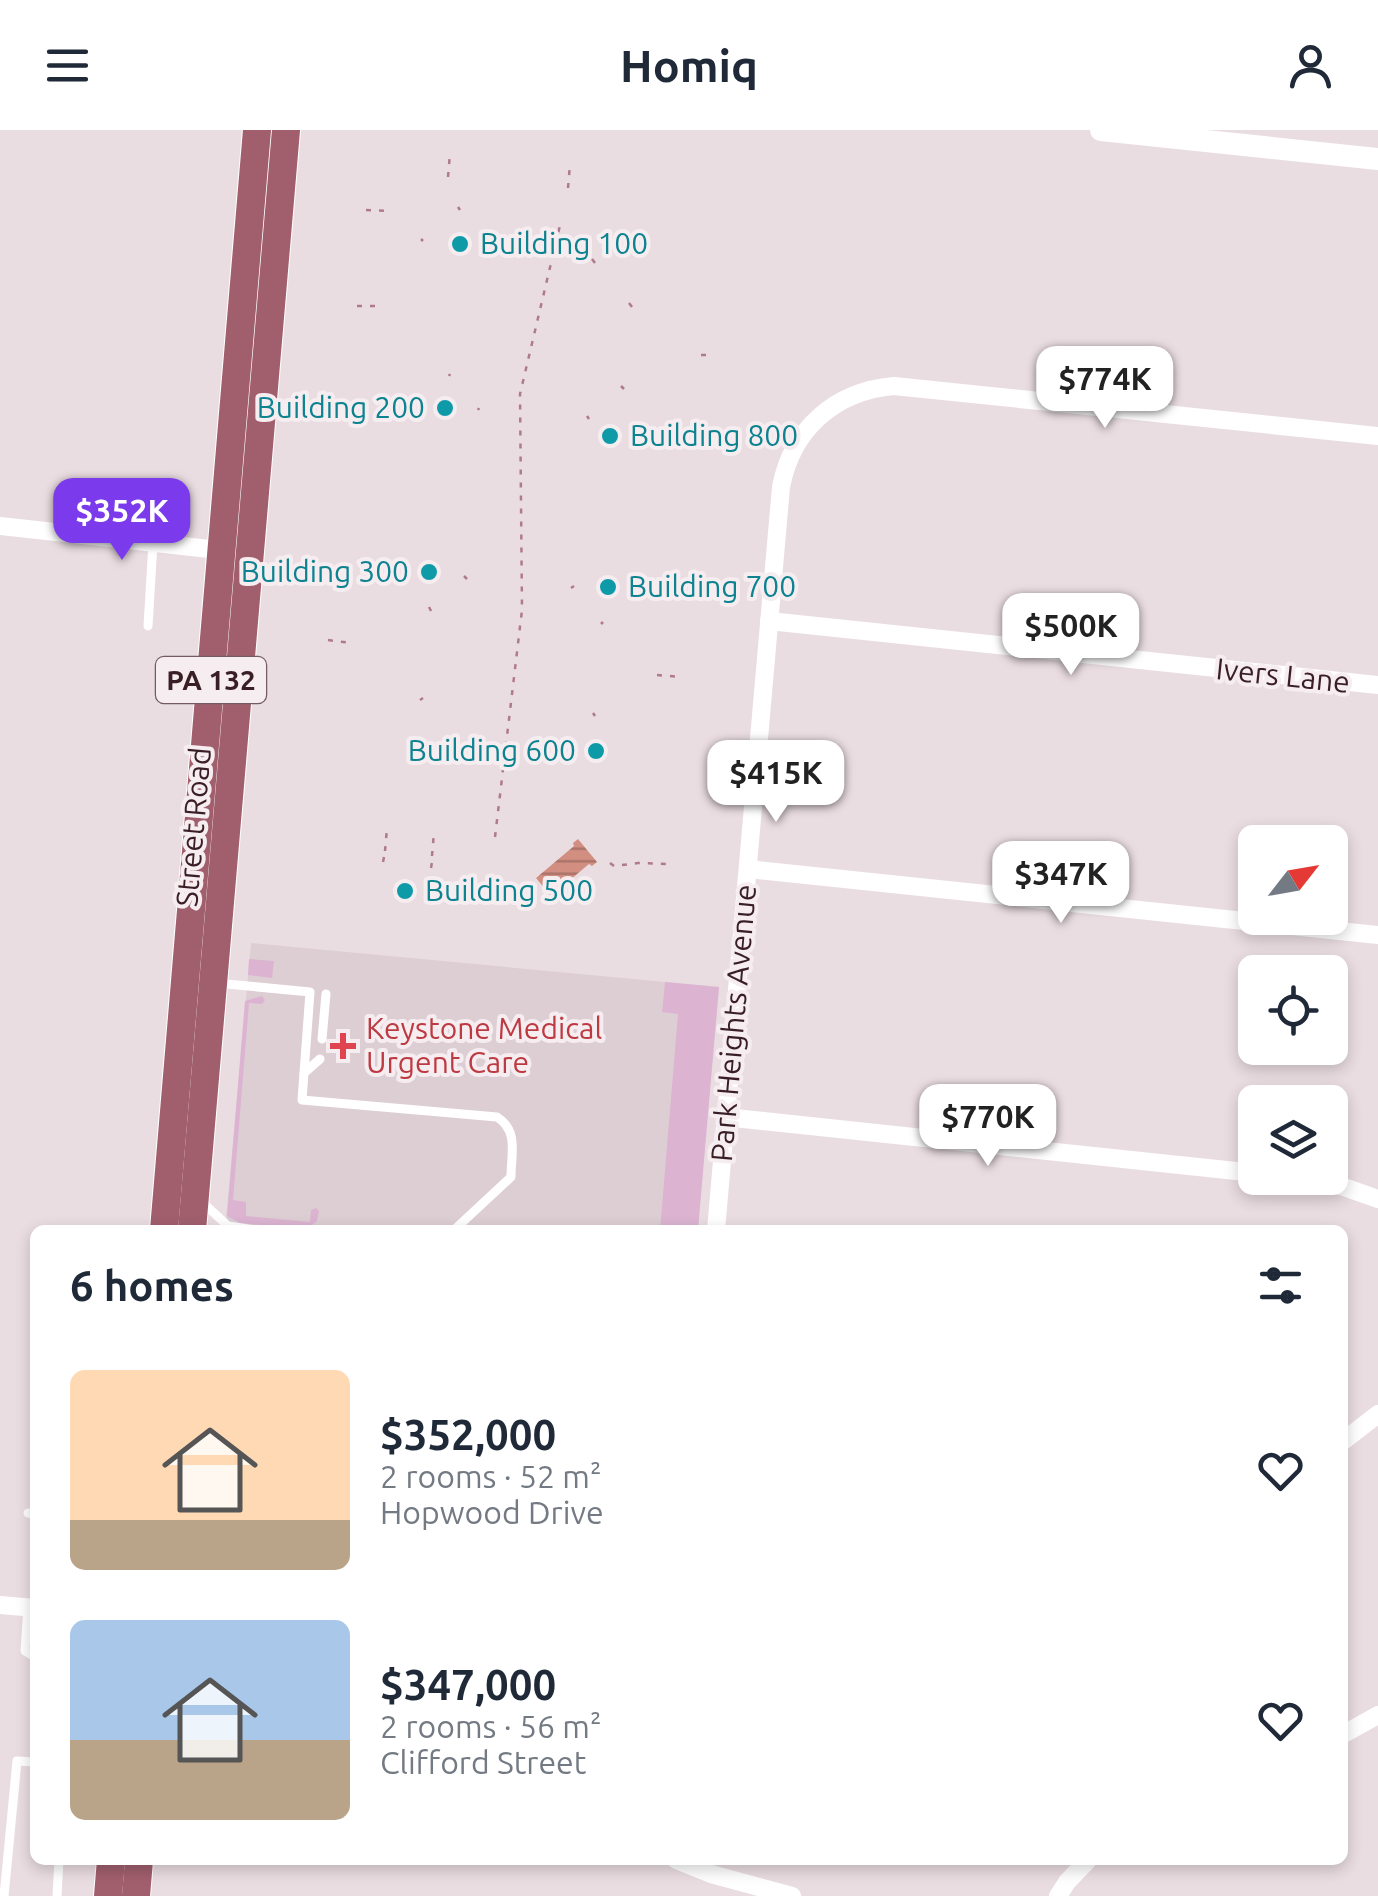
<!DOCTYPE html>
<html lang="en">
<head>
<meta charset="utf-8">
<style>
  body { margin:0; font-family:Ubuntu,sans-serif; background:#f2f2f3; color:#1f2937; height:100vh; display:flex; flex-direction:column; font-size:38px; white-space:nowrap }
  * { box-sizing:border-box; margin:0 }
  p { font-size:32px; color:#747a83 }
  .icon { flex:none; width:55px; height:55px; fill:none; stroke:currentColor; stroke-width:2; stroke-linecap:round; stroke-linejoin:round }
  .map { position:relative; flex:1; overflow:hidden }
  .sheet { position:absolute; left:30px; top:1095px; width:1318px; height:640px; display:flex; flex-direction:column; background:#fff; border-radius:15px; box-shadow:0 5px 15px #0003 }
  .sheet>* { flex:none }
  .needle { width:65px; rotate:59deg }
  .tools { position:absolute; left:1238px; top:695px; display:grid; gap:20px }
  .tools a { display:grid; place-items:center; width:110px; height:110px; border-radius:15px; background:#fff; box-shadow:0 5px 15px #0003; font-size:50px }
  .price { position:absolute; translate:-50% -85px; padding:0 22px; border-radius:20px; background:#fff; color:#222; font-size:32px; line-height:65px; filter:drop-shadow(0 2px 5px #0008) }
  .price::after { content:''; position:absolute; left:50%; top:60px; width:30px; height:22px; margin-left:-15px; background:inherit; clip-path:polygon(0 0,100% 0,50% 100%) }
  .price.current { background:#7c3aed; color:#fff }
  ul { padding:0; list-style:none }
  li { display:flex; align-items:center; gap:30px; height:250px; padding:0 40px }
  li span { display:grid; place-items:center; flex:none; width:280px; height:200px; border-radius:15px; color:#555 }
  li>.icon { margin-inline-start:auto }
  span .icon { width:120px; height:120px; fill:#fffc; stroke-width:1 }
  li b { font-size:42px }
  h2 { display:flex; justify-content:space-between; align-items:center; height:120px; padding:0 40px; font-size:42px }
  header { display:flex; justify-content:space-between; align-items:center; height:130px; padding:0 40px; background:#fff; font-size:45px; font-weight:700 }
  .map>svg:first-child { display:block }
  .built { fill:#ddced4 }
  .green { fill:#dcb4d1 }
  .water { fill:url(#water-rules) }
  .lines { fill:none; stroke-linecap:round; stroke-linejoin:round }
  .primary-casing { stroke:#fff; stroke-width:30 }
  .path { stroke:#af7b8a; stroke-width:2.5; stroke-dasharray:5 8; stroke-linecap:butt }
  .service { stroke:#fff; stroke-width:9 }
  .minor { stroke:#fff; stroke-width:18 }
  .tertiary { stroke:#fff; stroke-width:22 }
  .primary { stroke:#a15f6e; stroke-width:28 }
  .culture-dot { fill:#0f9aa8; stroke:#f6edf1; stroke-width:4 }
  .health-dot { fill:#e0444e; stroke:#f6edf1; stroke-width:4 }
  .labels { text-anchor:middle; stroke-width:8; stroke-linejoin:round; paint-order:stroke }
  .shield { fill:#f6edf1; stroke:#725c62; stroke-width:2.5 }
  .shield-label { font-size:28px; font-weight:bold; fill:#391e25 }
  .culture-label { font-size:30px; fill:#0d838f; stroke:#f6edf1; text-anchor:start }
  .street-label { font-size:30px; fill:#391e25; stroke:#f6edf1 }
  .health-label { font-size:30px; fill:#be3a42; stroke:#f6edf1; text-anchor:start }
</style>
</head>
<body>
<header><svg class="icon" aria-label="menu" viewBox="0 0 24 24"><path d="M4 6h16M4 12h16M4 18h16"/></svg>Homiq<svg class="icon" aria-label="person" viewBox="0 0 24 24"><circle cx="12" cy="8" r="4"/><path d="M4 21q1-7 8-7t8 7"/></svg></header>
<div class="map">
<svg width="1378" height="1766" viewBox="0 0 1378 1766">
  <defs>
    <pattern id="water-rules" width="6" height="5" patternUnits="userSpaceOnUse" patternTransform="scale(2.5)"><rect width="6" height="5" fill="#d28f81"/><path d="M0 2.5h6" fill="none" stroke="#ab7469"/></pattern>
  </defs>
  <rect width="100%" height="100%" fill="#eadde2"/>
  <path class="built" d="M 251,813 L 719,857 L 697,1100 L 225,1100 Z"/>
  <g class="green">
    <path d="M 249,829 L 274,831 L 272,848 L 248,845 Z"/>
    <path d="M 665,852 L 719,857 L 698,1100 L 660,1100 L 678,884 L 662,882 Z"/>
    <path d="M 262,866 L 265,870 L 262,874 L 249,873 L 233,1070 L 246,1072 L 246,1086 L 310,1092 L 311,1080 L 316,1078 L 319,1081 L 317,1091 L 307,1099 L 240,1093 L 227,1086 L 245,871 Z"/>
  </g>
  <path class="water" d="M 578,709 L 597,732 L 592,736 L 589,734 L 551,766 L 536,748 L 574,716 L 573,713 Z"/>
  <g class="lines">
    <defs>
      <g id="primary">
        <path d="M 164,1100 L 257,0"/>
        <path d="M 192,1100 L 286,0"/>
        <path d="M 108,1766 L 111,1730"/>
        <path d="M 136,1766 L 139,1730"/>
      </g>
    </defs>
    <use href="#primary" class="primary-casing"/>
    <g class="path">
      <path d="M 448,47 L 450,23"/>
      <path d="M 568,58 L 570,34"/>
      <path d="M 458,77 L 460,80"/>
      <path d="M 366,80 L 389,81"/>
      <path d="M 421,109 L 423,111"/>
      <path d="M 592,129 L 595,133"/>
      <path d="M 629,173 L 632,177"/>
      <path d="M 357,176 L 380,176"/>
      <path d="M 701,225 L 711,225"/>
      <path d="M 449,246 L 450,244"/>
      <path d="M 621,256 L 624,259"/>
      <path d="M 478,280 L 479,278"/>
      <path d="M 587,286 L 589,289"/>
      <path d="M 464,446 L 467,449"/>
      <path d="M 571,458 L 574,456"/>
      <path d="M 429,477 L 431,481"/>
      <path d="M 601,494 L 603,492"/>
      <path d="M 328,510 L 351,513"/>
      <path d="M 657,545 L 682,547"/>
      <path d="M 420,570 L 423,568"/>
      <path d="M 593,583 L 595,586"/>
      <path d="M 451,607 L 453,605"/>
      <path d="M 557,613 L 559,616"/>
      <path d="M 495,707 L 522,480 L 520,264 L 561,91"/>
      <path d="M 385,721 L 387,698"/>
      <path d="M 432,726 L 434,702"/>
      <path d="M 383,732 L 384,727"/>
      <path d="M 610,733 L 614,736 L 638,733 L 666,734"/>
      <path d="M 431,738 L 432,732"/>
    </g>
    <g class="service">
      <path d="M 148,496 L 153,413"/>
      <path d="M 216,853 L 310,862 L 302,970 L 497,987 C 519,1001 511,1024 511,1047 L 454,1100"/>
      <path d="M 322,909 L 326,864"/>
      <path d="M 304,943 L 320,929"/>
      <path d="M 199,1069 L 228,1096 L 255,1100"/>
      <path d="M 28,1383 L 35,1384"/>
      <path d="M 28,1478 L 25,1521 L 35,1527"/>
      <path d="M 4,1766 L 17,1631 L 35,1632"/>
      <path d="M 57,1766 L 59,1730"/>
    </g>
    <g class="minor">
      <path d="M 0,396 L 228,421"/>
      <path d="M 769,491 L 1378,555"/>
      <path d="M 748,739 L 1378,805"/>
      <path d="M 725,987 L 1255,1043"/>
      <path d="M 1296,1048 L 1344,1057 L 1378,1069"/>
      <path d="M 716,1100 L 781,357 C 792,299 835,261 894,256 L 1378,306"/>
      <path d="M 1342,1312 L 1378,1284"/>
      <path d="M 0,1475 L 35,1478"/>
      <path d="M 1342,1605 L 1378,1585"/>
      <path d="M 676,1730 L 711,1744 L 792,1766"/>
      <path d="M 1058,1766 L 1067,1752 L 1088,1730"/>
    </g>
    <path class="tertiary" d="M 1101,0 L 1378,29"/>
    <use href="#primary" class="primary"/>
  </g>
  <g class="culture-dot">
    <circle cx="460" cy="114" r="10"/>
    <circle cx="445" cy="278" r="10"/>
    <circle cx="610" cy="306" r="10"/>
    <circle cx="429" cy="442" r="10"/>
    <circle cx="608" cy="457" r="10"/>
    <circle cx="596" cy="621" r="10"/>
    <circle cx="405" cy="761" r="10"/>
  </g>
  <path class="health-dot" d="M338 901h10v10h10v10h-10v10h-10v-10h-10v-10h10z"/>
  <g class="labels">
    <rect class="shield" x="156" y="527" width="110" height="46" rx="8"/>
    <g class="shield-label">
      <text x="211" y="560">PA 132</text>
    </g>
    <g class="culture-label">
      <text x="480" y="124">Building 100</text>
      <text x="425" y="288" text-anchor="end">Building 200</text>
      <text x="630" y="316">Building 800</text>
      <text x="409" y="452" text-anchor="end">Building 300</text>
      <text x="628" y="467">Building 700</text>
      <text x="576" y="631" text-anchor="end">Building 600</text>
      <text x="425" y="771">Building 500</text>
    </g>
    <g class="street-label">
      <text transform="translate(1283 546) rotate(6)" y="10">Ivers Lane</text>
      <text transform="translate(194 697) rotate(-85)" y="10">Street Road</text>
      <text transform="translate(734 893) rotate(-85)" y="10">Park Heights Avenue</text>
    </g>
    <g class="health-label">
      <text x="366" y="909">Keystone Medical<tspan x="366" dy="34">Urgent Care</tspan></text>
    </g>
  </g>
</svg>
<div class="tools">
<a><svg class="needle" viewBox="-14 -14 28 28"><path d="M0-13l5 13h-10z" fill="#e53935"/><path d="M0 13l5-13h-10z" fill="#747a83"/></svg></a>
<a><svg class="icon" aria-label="locate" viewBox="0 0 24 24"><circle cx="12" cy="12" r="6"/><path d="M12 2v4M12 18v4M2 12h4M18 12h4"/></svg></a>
<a><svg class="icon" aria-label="layers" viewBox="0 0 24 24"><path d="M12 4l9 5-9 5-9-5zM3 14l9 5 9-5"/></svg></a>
</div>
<b class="price" style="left:1105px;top:301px">$774K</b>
<b class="price current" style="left:122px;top:433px">$352K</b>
<b class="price" style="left:1071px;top:548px">$500K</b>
<b class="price" style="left:776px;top:695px">$415K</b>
<b class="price" style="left:1061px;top:796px">$347K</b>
<b class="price" style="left:988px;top:1039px">$770K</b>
<section class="sheet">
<h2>6 homes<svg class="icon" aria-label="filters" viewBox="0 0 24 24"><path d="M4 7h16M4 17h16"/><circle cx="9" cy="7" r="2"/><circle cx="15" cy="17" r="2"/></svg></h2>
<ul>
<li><span style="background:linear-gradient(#ffd9b3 75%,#b9a48a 0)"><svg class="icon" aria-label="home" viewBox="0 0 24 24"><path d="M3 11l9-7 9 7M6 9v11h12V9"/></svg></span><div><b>$352,000</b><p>2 rooms · 52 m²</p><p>Hopwood Drive</p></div><svg class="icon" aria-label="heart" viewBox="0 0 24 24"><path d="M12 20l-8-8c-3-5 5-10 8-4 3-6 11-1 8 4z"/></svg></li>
<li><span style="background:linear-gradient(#a9c7e8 60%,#b9a48a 0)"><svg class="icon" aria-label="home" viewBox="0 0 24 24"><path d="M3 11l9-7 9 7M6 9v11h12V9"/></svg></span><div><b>$347,000</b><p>2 rooms · 56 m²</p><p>Clifford Street</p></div><svg class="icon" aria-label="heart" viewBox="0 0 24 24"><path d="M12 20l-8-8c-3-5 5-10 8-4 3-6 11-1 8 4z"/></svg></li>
</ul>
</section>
</div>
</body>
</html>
